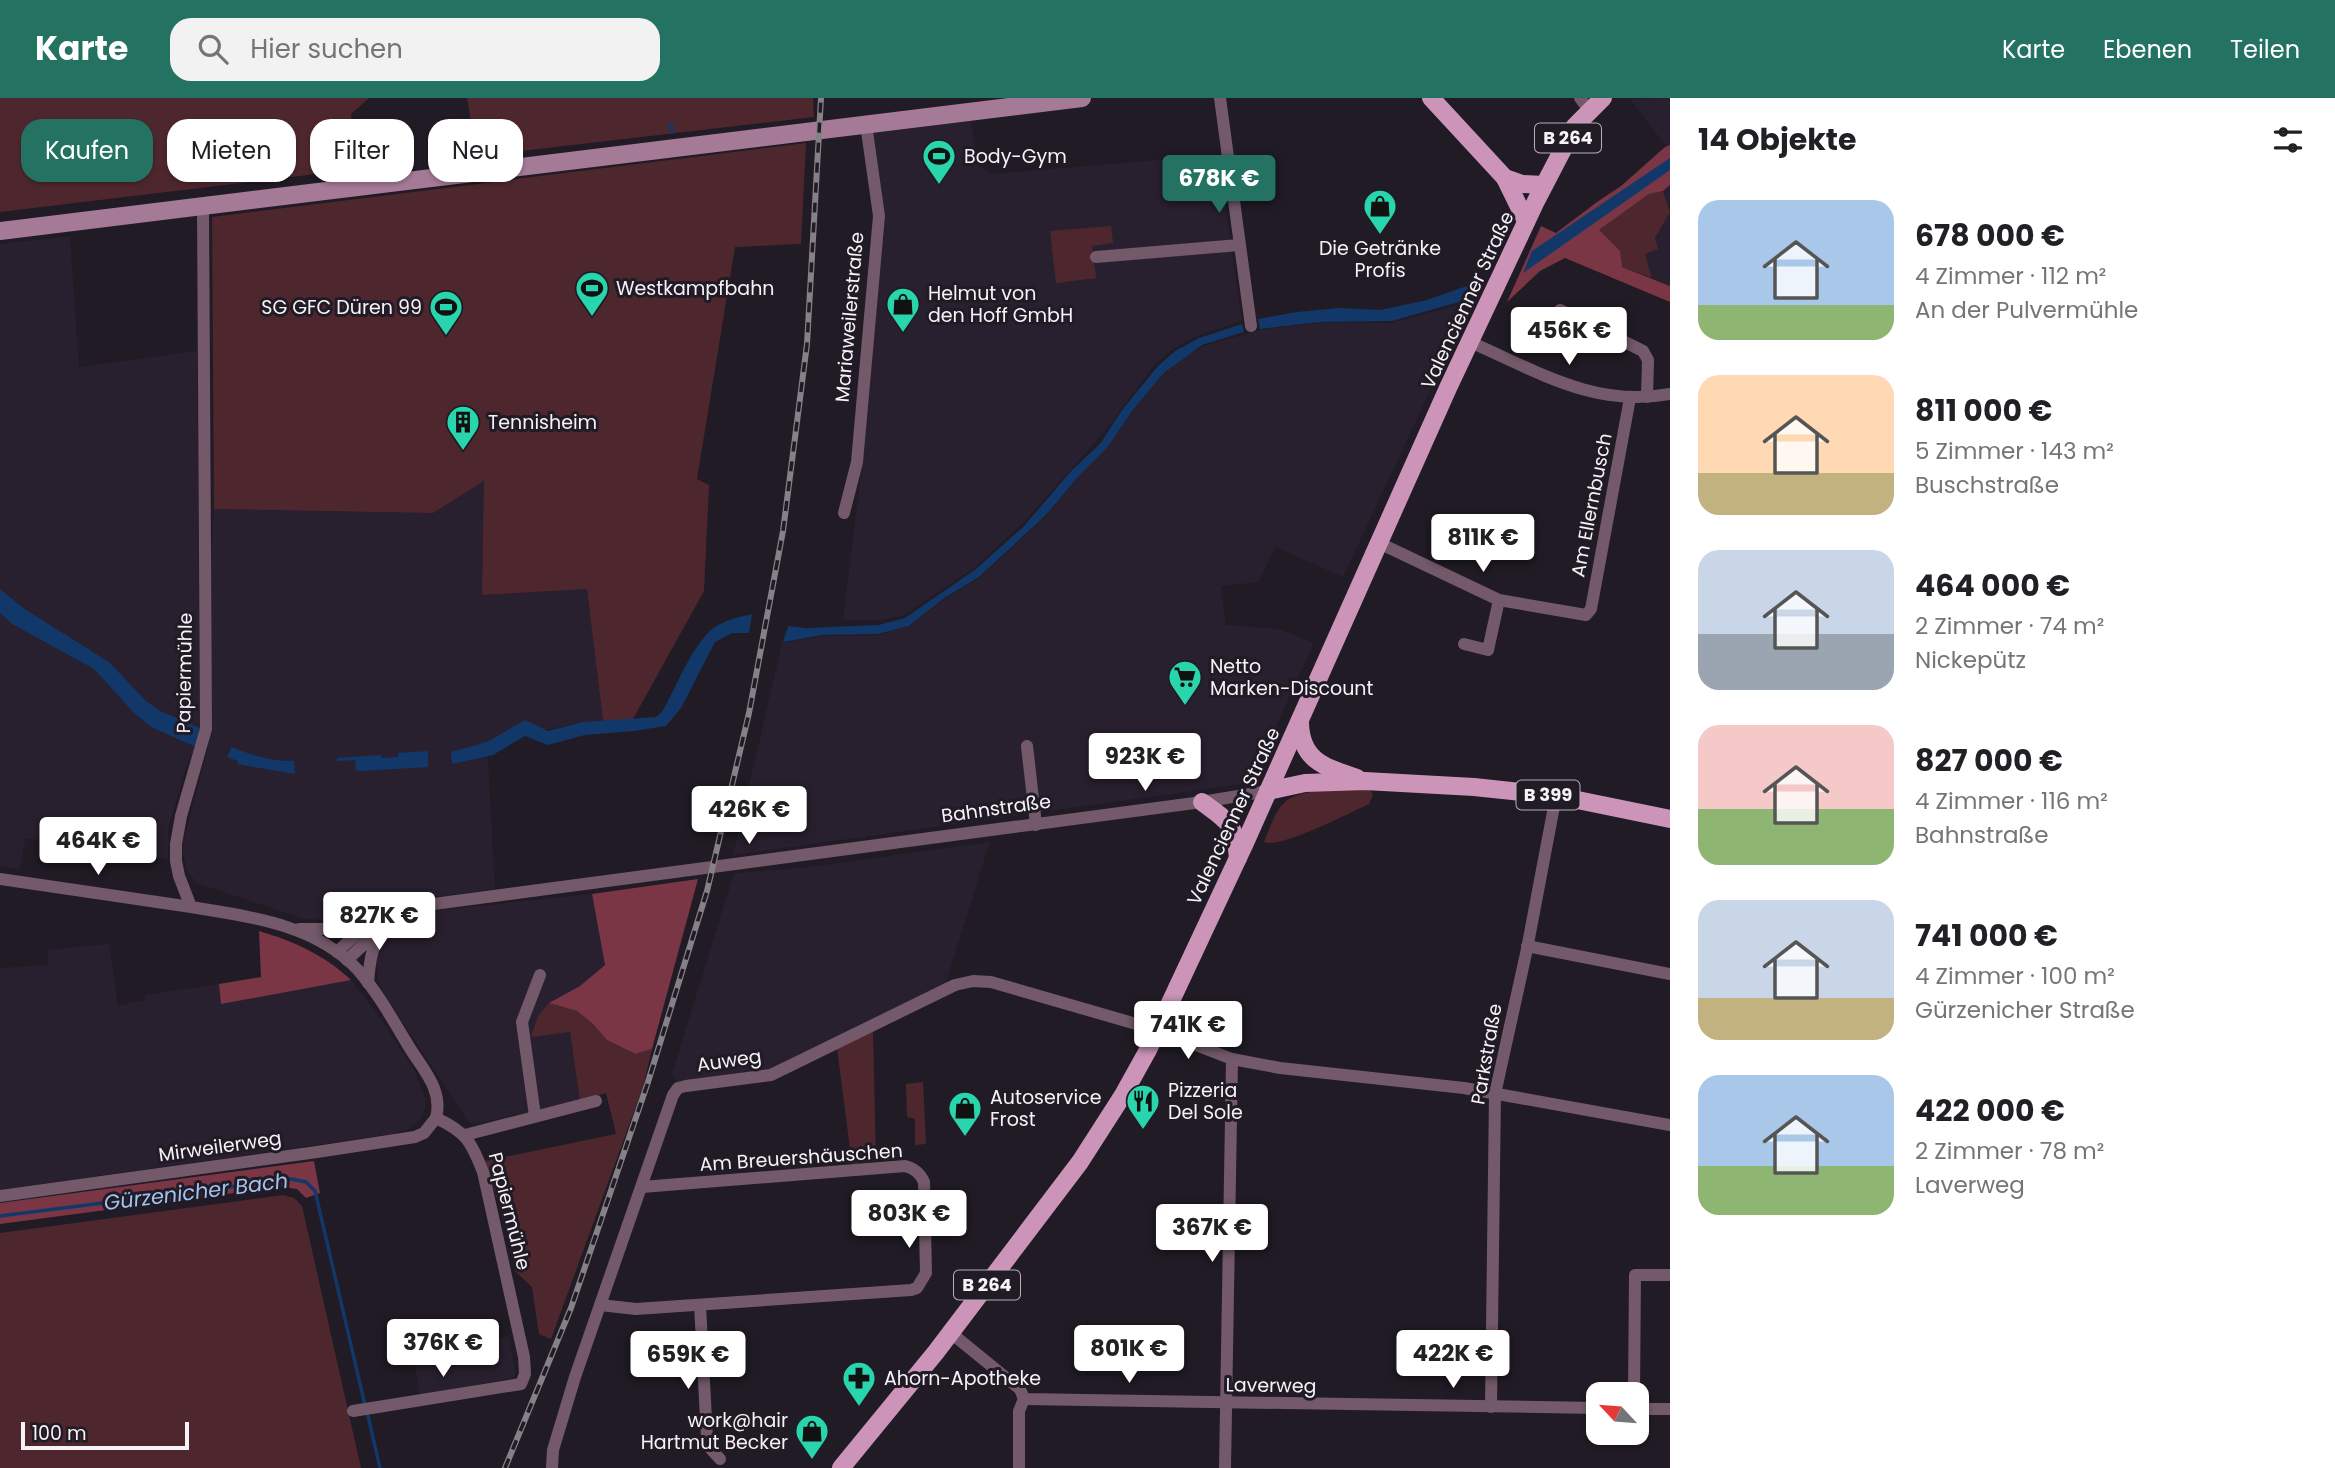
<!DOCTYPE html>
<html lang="de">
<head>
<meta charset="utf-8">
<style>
  body { margin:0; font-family:Poppins,sans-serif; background:#f2f2f2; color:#202124; height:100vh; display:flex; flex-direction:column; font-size:26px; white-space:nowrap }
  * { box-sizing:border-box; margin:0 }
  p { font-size:23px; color:#757577 }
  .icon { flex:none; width:38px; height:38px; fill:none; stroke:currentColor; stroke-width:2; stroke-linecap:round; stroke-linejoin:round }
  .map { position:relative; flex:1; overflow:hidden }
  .sheet { display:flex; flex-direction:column; background:#fff; width:665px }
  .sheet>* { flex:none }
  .top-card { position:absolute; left:21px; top:21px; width:665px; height:63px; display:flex; gap:14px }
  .needle { width:46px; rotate:296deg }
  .tools { position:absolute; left:1586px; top:1284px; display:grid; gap:14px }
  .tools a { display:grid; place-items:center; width:63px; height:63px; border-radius:14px; background:#fff; box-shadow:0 2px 5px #0004; font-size:35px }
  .scale { position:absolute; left:21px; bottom:18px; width:168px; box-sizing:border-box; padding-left:7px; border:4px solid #f6f2f8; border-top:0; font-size:19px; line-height:24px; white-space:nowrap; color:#f6f2f8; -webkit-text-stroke:5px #201b24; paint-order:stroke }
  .price { position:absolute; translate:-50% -60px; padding:0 16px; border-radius:7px; background:#fff; color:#222; font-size:23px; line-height:46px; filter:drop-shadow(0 2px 4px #0008) }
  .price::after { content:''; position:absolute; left:50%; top:42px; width:21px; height:16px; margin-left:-10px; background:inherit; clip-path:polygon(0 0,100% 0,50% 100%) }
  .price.current { background:#247261; color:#fff }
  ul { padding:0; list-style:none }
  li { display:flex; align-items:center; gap:21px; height:175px; padding:0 28px }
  li span { display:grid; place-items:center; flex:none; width:196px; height:140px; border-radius:21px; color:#555 }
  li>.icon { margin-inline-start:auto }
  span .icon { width:84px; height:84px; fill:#fffc; stroke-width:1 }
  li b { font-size:30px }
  h2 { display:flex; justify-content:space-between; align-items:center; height:84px; padding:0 28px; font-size:30px }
  .chip { padding:0 24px; border-radius:21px; background:#fff; box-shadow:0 2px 5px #0004; font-size:24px; line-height:63px }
  .chip.current { background:#247261; color:#fff }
  header { display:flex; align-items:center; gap:42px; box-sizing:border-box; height:98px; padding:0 35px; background:#247261; color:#fff }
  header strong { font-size:33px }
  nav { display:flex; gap:38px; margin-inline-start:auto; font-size:24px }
  .search { width:490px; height:63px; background:#f2f2f2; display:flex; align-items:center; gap:18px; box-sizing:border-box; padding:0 24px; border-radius:21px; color:#757577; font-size:26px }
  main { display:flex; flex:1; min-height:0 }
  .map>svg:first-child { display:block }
  .built { fill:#29202f }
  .green { fill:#4e272e }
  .forest { fill:#7a3645 }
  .water { fill:#113869 }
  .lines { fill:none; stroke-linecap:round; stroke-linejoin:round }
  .stream { stroke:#113869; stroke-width:3.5 }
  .minor { stroke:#73596a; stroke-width:12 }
  .secondary { stroke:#a57a96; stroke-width:18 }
  .primary { stroke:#cb94b8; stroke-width:18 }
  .rail-casing { stroke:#868189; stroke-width:6 }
  .rail { stroke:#201b24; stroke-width:3.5; stroke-dasharray:10; stroke-linecap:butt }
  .labels { text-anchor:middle; stroke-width:6; stroke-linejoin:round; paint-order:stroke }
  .shield { fill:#201b24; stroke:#b6b2b8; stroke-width:2 }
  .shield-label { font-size:18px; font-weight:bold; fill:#f6f2f8 }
  .poi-label { font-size:19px; fill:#f6f2f8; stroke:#201b24; text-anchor:start }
  .street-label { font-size:19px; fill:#f6f2f8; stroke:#201b24 }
  .water-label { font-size:21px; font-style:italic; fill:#a1c3f1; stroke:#201b24 }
</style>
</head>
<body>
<header>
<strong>Karte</strong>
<div class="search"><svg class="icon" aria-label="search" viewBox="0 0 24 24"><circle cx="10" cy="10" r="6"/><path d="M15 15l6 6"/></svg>Hier suchen</div>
<nav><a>Karte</a><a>Ebenen</a><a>Teilen</a></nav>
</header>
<main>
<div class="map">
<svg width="1670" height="1370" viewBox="0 0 1670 1370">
  <rect width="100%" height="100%" fill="#201b24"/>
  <g class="built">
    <path d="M 1670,0 L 1670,47 L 1666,48 L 1630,1 Z"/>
    <path d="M 971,22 L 977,66 L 991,76 L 1218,57 L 1242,223 L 1197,238 L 1175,250 L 1155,266 L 1105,333 L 1023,425 L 974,470 L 904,517 L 881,522 L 843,522 L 860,383 L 885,123 L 873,32 Z"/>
    <path d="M 1670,87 L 1670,188 L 1652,180 L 1645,156 L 1657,151 L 1655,140 L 1670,114 L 1663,93 Z"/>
    <path d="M 70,138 L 79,269 L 197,253 L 200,630 L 160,613 L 145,602 L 109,564 L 22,510 L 0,491 L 0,146 Z"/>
    <path d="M 1472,203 L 1343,479 L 1275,449 L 1259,484 L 1221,488 L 1226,527 L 1279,531 L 1314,545 L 1250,685 L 733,757 L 782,545 L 824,538 L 878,537 L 909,528 L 943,502 L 979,480 L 1046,418 L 1077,380 L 1107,350 L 1132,313 L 1164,276 L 1183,260 L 1203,248 L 1259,232 L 1321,225 L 1391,225 Z"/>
    <path d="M 485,382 L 482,497 L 587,491 L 603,623 L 583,624 L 487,644 L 495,791 L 395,804 L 327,822 L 305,821 L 196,785 L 187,772 L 182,749 L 212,633 L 210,476 L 214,411 L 433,415 Z"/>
    <path d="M 0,515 L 12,526 L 94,571 L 134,615 L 151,629 L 196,649 L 186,669 L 168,732 L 168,761 L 25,740 L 20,771 L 0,768 Z"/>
    <path d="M 990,744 L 944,890 L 801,955 L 774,971 L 678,985 L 672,976 L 734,775 L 810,769 Z"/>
    <path d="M 592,796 L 605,867 L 580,888 L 549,906 L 532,938 L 570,934 L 580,1003 L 474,1026 L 468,1023 L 384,896 L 379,886 L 376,864 L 378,852 L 386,835 L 412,815 Z"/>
    <path d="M 109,846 L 118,908 L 145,902 L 145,897 L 219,886 L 221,905 L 351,882 L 382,922 L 415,974 L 425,1000 L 426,1009 L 421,1020 L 409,1031 L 392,1036 L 0,1092 L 0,870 L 48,867 L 47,852 Z"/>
    <path d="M 509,1238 L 515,1274 L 514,1280 L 420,1297 L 413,1256 Z"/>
  </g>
  <g class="green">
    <path d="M 0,0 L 369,0 L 351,16 L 357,71 L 0,114 Z"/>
    <path d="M 467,0 L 813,0 L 814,19 L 477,58 Z"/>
    <path d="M 806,45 L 801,146 L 735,149 L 697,381 L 709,387 L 704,493 L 633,621 L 603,623 L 587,491 L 482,497 L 484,383 L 433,415 L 214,411 L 212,119 Z"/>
    <path d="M 1663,93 L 1670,114 L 1655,140 L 1658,151 L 1645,156 L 1652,180 L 1622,169 L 1599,132 L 1649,96 Z"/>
    <path d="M 1111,128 L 1113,145 L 1092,148 L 1096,180 L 1056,185 L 1050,133 Z"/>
    <path d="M 1369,689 L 1373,697 L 1369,706 C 1349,715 1281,751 1264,744 C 1269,732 1274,715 1284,705 C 1298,690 1347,691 1369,689 Z"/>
    <path d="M 549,905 L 577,913 L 593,926 L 607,942 L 634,956 L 652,951 L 643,989 L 551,1241 L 539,1236 L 532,1189 L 515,1173 L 506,1130 L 485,1063 L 616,1036 L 606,995 L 580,1003 L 570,934 L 531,939 L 538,918 Z"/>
    <path d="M 873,932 L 876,1063 L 852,1066 L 837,950 Z"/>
    <path d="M 923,984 L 926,1046 L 915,1047 L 915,1021 L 907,1019 L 906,986 Z"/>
    <path d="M 283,1097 L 294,1100 L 302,1108 L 361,1370 L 0,1370 L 0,1135 Z"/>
  </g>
  <g class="forest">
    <path d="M 1670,47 L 1670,87 L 1663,93 L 1649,96 L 1599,132 L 1620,153 L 1622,169 L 1670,188 L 1670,204 L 1565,160 L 1540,173 L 1507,204 L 1541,128 L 1556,135 L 1597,104 L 1621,88 L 1665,49 Z"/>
    <path d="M 698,781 L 652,951 L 635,956 L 607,942 L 593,926 L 577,913 L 549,905 L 580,888 L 605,867 L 592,796 Z"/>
    <path d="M 259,833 C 293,843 325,857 351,882 L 221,906 L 219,886 L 261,879 Z"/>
    <path d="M 314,1063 L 320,1095 L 306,1100 L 297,1091 L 281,1089 L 0,1126 L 0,1105 Z"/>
  </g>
  <g class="water">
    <path d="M 1670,60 L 1670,72 L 1523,175 L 1532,153 Z"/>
    <path d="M 1481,183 L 1473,200 L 1392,223 L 1321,224 L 1260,231 L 1258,221 L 1297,214 L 1339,210 L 1380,212 L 1427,202 Z"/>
    <path d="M 1242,226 L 1244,234 L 1202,247 L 1164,275 L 1132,313 L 1107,350 L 1077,380 L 1046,417 L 979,479 L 943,501 L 909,528 L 878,536 L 823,537 L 783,544 L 788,528 L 806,530 L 878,527 L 905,520 L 976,471 L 1024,428 L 1072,372 L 1100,346 L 1122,312 L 1158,268 L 1175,253 L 1199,240 Z"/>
    <path d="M 0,491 L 23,510 L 109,564 L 145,602 L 160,613 L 200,630 L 196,649 L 151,629 L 134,615 L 94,571 L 12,526 L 0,515 Z"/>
    <path d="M 752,516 L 749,535 L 732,535 L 715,544 L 681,610 L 666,628 L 634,633 L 585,637 L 548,647 L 525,638 L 493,657 L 452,666 L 451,654 L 487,644 L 525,622 L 548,633 L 583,624 L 656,619 L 662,614 C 677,588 689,553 711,532 C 721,523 739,519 752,516 Z"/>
    <path d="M 232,649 C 253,658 271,663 294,663 L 295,676 L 237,666 L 238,663 L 227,659 Z"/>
    <path d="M 428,653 L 428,669 L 361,673 L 356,672 L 355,662 L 337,663 L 337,660 L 381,657 L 382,660 L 398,659 L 398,655 Z"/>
  </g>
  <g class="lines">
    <g class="stream">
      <path d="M 671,26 L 672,34"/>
      <path d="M 0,1118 L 291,1081 L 306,1084 L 315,1093 L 365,1307"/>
      <path d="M 367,1314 L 380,1370"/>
    </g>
    <g class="minor">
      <path d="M 1220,0 L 1251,228"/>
      <path d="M 1580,0 L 1589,12"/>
      <path d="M 203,108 L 206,631 L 181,718 L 176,746 L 176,763 L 179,778 L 191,809 C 250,819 315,826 358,872 C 379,896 395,926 411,952 C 425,974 443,993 436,1020 C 466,1034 471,1043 483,1074 L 524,1259 L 525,1276 L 521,1286 L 353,1313"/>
      <path d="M 1096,159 L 1239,147"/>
      <path d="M 1560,212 L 1643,253 L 1648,262 L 1647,299"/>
      <path d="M 1470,244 C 1537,273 1594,310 1670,296"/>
      <path d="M 844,415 L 857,364 L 879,118 L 866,26"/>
      <path d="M 1379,445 L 1499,502 L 1586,517 L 1591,511 L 1630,300"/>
      <path d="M 1464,546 L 1488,552 L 1499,502"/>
      <path d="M 1027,648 L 1036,727"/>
      <path d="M 0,781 L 191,809"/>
      <path d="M 299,831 L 336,831 L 364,826"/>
      <path d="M 1527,848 L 1670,876"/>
      <path d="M 337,854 C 360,832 380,816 411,809 L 1202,704 L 1268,693"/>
      <path d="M 347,862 L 377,834"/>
      <path d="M 368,885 C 370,853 374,834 403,814"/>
      <path d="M 535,1018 L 522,924 L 540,877"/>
      <path d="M 465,1037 L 596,1003"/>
      <path d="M 0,1098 L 317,1054 L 415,1039 L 424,1035 L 436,1020"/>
      <path d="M 600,1207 L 636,1211 L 911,1192 L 917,1190 L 926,1175 L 924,1084 C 920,1075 914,1070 905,1068 L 642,1089"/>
      <path d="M 700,1207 L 707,1340 L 710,1350 L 720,1361"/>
      <path d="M 951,1235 L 1020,1291 L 1024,1301 L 1598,1310"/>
      <path d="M 1634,1297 L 1635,1177 L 1670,1177"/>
      <path d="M 1491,1309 L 1495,996 L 1527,851 L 1556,698"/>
      <path d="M 1636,1311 L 1670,1311"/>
      <path d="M 552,1370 L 553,1352 L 575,1279 L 673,997 L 678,990 L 686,988 L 771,977 L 955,887 L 973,883 L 991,884 L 1157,932 L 1232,961 L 1280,970 L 1464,990 L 1670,1027"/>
      <path d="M 1019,1370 L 1019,1313 L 1024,1301"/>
      <path d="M 1225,1370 L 1232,961"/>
    </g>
    <path class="secondary" d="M 0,133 L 1082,0"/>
    <g class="primary">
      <path d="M 1431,0 L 1505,80 L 1522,86 L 1544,87"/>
      <path d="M 1505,80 L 1526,123"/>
      <path d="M 1300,625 C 1301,663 1325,669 1357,680"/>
      <path d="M 1268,693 L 1305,685 L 1365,683 L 1474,689 L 1558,698 L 1670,721"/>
      <path d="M 1202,704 C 1229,724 1235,725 1238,760"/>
      <path d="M 841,1370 L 936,1254 L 1080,1064 L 1123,997 L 1148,952 L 1245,745 L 1448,290 L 1536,103 L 1575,28 L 1603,0"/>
    </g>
    <defs>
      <path id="rail" d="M 505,1370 L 571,1210 L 648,984 L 707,793 L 749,615 L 783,433 L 807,246 L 821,0"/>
    </defs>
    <use href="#rail" class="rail-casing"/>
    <use href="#rail" class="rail"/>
  </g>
  <defs>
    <symbol id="stadium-pin" viewBox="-11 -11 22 30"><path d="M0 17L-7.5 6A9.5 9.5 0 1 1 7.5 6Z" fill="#29d5ac" stroke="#201b24"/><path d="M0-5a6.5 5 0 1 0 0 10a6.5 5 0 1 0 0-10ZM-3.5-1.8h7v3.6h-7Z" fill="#111"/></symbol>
    <symbol id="shop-pin" viewBox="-11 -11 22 30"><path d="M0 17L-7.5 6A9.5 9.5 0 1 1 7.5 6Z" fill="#29d5ac" stroke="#201b24"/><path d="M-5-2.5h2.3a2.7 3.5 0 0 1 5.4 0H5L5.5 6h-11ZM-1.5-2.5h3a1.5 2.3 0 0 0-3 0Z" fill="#111"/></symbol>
    <symbol id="building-pin" viewBox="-11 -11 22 30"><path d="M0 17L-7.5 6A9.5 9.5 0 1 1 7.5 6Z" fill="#29d5ac" stroke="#201b24"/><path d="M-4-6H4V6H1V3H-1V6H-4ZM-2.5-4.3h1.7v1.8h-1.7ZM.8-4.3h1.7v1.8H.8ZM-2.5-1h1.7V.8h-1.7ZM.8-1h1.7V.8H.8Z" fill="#111"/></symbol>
    <symbol id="supermarket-pin" viewBox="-11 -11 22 30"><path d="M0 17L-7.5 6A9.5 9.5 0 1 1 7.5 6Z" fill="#29d5ac" stroke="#201b24"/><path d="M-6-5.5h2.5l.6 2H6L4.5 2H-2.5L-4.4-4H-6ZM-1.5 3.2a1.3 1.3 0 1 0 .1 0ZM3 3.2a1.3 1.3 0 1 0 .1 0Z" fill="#111"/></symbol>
    <symbol id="restaurant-pin" viewBox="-11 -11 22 30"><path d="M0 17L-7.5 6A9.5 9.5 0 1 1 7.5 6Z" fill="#29d5ac" stroke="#201b24"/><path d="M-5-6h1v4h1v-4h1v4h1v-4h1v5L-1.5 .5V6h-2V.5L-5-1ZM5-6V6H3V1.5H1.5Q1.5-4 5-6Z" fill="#111"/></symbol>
    <symbol id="pharmacy-pin" viewBox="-11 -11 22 30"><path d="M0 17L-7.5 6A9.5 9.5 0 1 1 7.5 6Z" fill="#29d5ac" stroke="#201b24"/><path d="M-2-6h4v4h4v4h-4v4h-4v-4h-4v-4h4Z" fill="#111"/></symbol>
  </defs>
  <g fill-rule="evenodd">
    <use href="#stadium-pin" x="920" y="39" width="38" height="52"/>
    <use href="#shop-pin" x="1361" y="89" width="38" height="52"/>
    <use href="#stadium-pin" x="573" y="171" width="38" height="52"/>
    <use href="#shop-pin" x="884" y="187" width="38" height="52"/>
    <use href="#stadium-pin" x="427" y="190" width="38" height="52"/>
    <use href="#building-pin" x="444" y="305" width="38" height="52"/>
    <use href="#supermarket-pin" x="1166" y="560" width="38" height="52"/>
    <use href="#restaurant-pin" x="1124" y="984" width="38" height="52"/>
    <use href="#shop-pin" x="946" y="991" width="38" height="52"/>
    <use href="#pharmacy-pin" x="840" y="1261" width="38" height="52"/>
    <use href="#shop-pin" x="793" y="1314" width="38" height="52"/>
  </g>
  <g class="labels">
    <g class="shield">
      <rect x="1535" y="25.5" width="66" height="29" rx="5"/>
      <rect x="1516.5" y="682.5" width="63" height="29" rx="5"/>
      <rect x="954" y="1172.5" width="66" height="29" rx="5"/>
    </g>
    <g class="shield-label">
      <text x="1568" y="46">B 264</text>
      <text x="1548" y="703">B 399</text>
      <text x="987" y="1193">B 264</text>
    </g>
    <g class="poi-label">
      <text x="964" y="65">Body-Gym</text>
      <text x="1380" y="157" text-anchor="middle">Die Getränke<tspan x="1380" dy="22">Profis</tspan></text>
      <text x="616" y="197">Westkampfbahn</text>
      <text x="928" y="202">Helmut von<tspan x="928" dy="22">den Hoff GmbH</tspan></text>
      <text x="422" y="216" text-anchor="end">SG GFC Düren 99</text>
      <text x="488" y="331">Tennisheim</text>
      <text x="1210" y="575">Netto<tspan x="1210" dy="22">Marken-Discount</tspan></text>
      <text x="1168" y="999">Pizzeria<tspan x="1168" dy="22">Del Sole</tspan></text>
      <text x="990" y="1006">Autoservice<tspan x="990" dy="22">Frost</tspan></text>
      <text x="884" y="1287">Ahorn-Apotheke</text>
      <text x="788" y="1329" text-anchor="end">work@hair<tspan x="788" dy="22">Hartmut Becker</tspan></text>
    </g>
    <g class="street-label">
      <text transform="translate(1467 202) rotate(-65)" y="7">Valencienner Straße</text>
      <text transform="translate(849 219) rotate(-85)" y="7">Mariaweilerstraße</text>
      <text transform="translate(1591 407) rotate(-79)" y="7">Am Ellernbusch</text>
      <text transform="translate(184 575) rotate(-89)" y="7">Papiermühle</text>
      <text transform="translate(996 710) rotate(-8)" y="7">Bahnstraße</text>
      <text transform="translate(1233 718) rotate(-65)" y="7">Valencienner Straße</text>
      <text transform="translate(1486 956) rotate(-80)" y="7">Parkstraße</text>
      <text transform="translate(729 962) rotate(-8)" y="7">Auweg</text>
      <text transform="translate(220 1048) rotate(-8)" y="7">Mirweilerweg</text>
      <text transform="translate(801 1059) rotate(-4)" y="7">Am Breuershäuschen</text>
      <text transform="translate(510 1113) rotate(76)" y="7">Papiermühle</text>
      <text transform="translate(1271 1287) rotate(1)" y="7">Laverweg</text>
    </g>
    <g class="water-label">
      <text transform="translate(196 1094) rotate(-7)" y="7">Gürzenicher Bach</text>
    </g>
  </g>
</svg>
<div class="tools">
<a><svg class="needle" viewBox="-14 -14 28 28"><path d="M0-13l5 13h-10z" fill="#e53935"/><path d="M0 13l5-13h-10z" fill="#757577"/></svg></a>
</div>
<div class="scale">100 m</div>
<b class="price current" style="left:1219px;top:117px">678K €</b>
<b class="price" style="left:1569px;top:269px">456K €</b>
<b class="price" style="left:1483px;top:476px">811K €</b>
<b class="price" style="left:1145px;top:695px">923K €</b>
<b class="price" style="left:749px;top:748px">426K €</b>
<b class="price" style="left:98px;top:779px">464K €</b>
<b class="price" style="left:379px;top:854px">827K €</b>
<b class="price" style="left:1188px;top:963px">741K €</b>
<b class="price" style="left:909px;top:1152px">803K €</b>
<b class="price" style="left:1212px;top:1166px">367K €</b>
<b class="price" style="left:443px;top:1281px">376K €</b>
<b class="price" style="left:1129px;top:1287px">801K €</b>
<b class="price" style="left:1453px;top:1292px">422K €</b>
<b class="price" style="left:688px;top:1293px">659K €</b>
<div class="top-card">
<a class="chip current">Kaufen</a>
<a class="chip">Mieten</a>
<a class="chip">Filter</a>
<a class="chip">Neu</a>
</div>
</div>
<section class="sheet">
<h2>14 Objekte<svg class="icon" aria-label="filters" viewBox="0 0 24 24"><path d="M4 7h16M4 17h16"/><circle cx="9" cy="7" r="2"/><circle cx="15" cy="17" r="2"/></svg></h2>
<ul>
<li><span style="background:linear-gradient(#a9c7e8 75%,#8fb573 0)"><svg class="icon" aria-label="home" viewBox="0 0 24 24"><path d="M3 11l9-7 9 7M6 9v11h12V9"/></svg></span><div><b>678 000 €</b><p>4 Zimmer · 112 m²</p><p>An der Pulvermühle</p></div></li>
<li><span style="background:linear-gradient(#ffd9b3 70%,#c2b280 0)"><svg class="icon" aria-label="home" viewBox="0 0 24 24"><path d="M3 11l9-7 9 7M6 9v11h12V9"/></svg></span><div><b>811 000 €</b><p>5 Zimmer · 143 m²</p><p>Buschstraße</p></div></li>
<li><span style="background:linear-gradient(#c9d6e8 60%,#9aa5b1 0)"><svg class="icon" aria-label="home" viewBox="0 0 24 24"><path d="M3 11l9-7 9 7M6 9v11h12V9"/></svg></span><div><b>464 000 €</b><p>2 Zimmer · 74 m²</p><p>Nickepütz</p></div></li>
<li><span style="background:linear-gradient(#f6c9c9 60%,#8fb573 0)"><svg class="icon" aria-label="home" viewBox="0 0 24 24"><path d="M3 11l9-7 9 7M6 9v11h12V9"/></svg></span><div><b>827 000 €</b><p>4 Zimmer · 116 m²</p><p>Bahnstraße</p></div></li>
<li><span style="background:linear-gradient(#c9d6e8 70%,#c2b280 0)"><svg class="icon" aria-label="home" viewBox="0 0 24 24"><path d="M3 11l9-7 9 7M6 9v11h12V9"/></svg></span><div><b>741 000 €</b><p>4 Zimmer · 100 m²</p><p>Gürzenicher Straße</p></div></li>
<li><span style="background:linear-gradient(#a9c7e8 65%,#8fb573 0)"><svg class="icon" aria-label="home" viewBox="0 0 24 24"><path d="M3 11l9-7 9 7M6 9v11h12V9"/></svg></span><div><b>422 000 €</b><p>2 Zimmer · 78 m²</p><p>Laverweg</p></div></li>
</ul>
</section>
</main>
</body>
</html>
